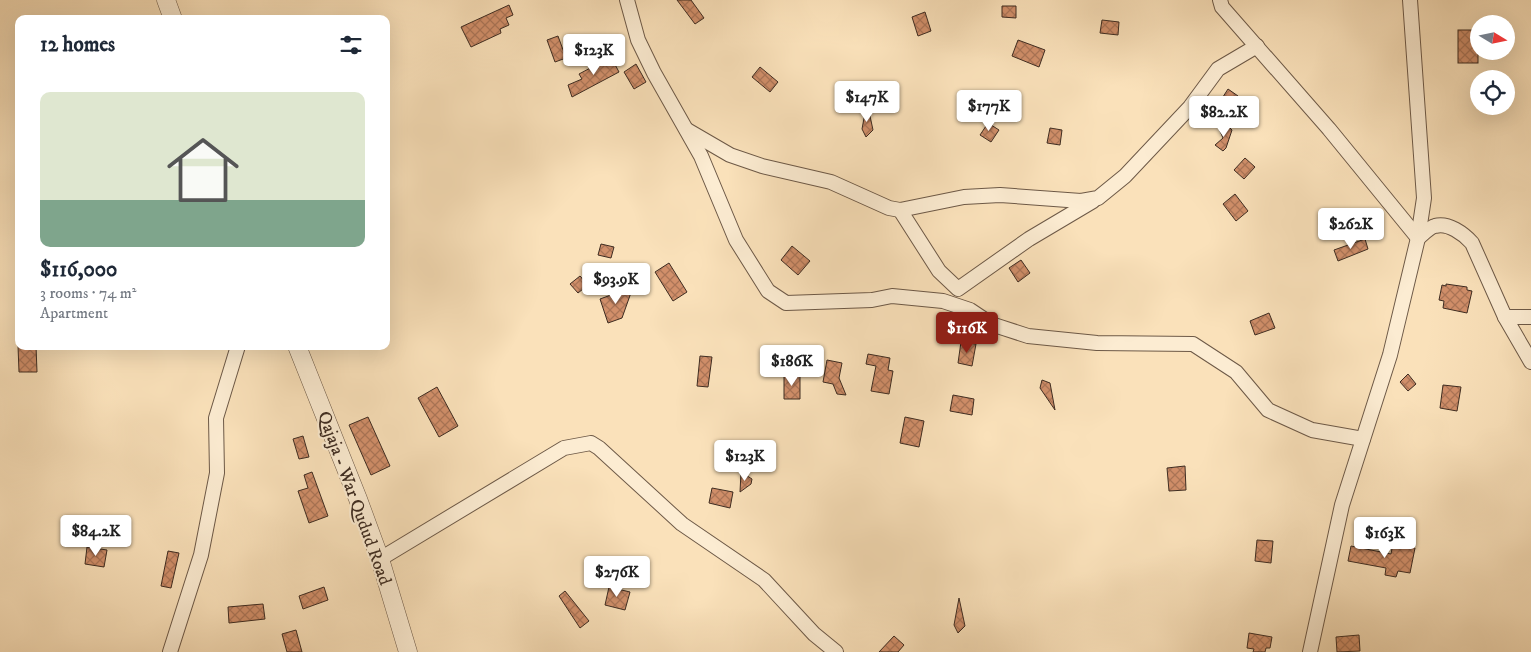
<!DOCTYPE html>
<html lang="en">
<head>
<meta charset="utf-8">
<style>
  body { margin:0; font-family:"IM FELL DW Pica",serif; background:#f2f2f3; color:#1f2937; height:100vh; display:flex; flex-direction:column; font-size:19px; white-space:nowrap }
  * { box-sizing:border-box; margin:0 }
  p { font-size:16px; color:#747a83 }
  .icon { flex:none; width:28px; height:28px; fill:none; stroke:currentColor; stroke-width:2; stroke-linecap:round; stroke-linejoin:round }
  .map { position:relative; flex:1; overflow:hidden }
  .sheet { position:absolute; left:15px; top:15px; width:375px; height:335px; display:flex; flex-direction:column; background:#fff; border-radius:10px; box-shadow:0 5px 20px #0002 }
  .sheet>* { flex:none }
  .needle { width:32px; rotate:100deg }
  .controls { position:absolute; left:1470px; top:15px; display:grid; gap:10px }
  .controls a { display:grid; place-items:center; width:45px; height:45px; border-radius:50%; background:#fff; box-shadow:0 5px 20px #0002; font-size:25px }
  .price { position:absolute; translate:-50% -42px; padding:0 11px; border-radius:5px; background:#fff; color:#222; font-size:16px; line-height:32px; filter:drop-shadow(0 1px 2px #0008) }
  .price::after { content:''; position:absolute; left:50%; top:30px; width:15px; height:11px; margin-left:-8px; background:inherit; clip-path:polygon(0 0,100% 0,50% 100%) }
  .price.active { background:#8f2418; color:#fff }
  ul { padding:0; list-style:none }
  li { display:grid; align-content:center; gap:10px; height:265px; padding:0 25px }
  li+li { border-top:1px solid #e0e1e3 }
  li span { display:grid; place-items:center; height:155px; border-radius:10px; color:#555 }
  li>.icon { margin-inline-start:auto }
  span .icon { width:90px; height:90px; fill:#fffc; stroke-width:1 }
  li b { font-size:21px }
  h2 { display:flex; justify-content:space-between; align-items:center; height:60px; padding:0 25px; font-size:21px }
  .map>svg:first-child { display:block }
  .building { fill:url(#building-cross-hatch); stroke:#3e2c21 }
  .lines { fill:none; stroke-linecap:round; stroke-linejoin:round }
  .minor-casing { stroke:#6d5947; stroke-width:16 }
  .tertiary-casing { stroke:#6d5947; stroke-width:19 }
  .minor { stroke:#fcecd2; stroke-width:14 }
  .tertiary { stroke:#fcecd2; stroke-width:18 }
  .labels { text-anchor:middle; stroke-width:4; stroke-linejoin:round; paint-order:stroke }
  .street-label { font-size:18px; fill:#3e2c21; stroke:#fcecd2 }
</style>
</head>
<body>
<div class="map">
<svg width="1531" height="652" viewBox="0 0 1531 652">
  <defs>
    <pattern id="building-cross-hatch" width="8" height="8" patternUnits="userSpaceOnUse" patternTransform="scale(1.25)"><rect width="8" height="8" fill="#d18f6a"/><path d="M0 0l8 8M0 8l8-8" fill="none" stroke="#ab7557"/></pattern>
  </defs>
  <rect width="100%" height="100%" fill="#fae1ba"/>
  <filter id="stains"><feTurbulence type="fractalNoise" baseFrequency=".004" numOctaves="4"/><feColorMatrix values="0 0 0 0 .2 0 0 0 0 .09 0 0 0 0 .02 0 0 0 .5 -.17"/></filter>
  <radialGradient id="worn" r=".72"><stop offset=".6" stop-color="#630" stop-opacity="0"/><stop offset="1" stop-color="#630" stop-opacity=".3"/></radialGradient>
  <g class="building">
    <path d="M 677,0 L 691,0 L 704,18 L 695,24 Z"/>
    <path d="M 509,5 L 513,15 L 506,18 L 509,25 L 500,29 L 501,33 L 471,47 L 461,27 Z"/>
    <path d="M 1002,6 L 1016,6 L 1016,18 L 1002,17 Z"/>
    <path d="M 925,12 L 931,31 L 918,36 L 912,17 Z"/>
    <path d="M 1102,20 L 1119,22 L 1118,35 L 1100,33 Z"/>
    <rect x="1458" y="30" width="20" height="33"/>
    <path d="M 558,36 L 566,58 L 555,62 L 547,40 Z"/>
    <path d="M 1018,40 L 1045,50 L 1039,67 L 1012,56 Z"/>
    <path d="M 611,57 L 619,72 L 572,97 L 568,85 L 582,79 L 579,74 Z"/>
    <path d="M 636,64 L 646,82 L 634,89 L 624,72 Z"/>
    <path d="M 760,67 L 778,82 L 770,92 L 752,77 Z"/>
    <path d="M 1228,89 L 1238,96 L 1231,107 L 1221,100 Z"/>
    <path d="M 867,102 L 873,130 L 866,137 L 862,129 Z"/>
    <path d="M 988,123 L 999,130 L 991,142 L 980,135 Z"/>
    <path d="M 1223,126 L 1228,126 L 1232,130 L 1226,148 L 1223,151 L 1215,145 L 1223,138 L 1220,131 Z"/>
    <path d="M 1050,128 L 1062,130 L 1060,145 L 1047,143 Z"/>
    <path d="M 1245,158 L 1255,167 L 1244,179 L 1234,170 Z"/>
    <path d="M 1235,194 L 1248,211 L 1236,221 L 1223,204 Z"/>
    <path d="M 1365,239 L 1368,249 L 1338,261 L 1334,250 Z"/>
    <path d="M 601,244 L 614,247 L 611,258 L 598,255 Z"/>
    <path d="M 792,246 L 810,261 L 798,275 L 781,260 Z"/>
    <path d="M 1021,260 L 1030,273 L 1018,282 L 1009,268 Z"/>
    <path d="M 669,263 L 687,292 L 673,301 L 655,272 Z"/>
    <path d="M 580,276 L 588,285 L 578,293 L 570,284 Z"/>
    <path d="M 1446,284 L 1467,287 L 1467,290 L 1472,291 L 1467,313 L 1443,308 L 1444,301 L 1439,300 L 1442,285 L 1446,286 Z"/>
    <path d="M 633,287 L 622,318 L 608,323 L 600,299 Z"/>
    <path d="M 1269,313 L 1275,328 L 1255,335 L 1250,321 Z"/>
    <path d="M 947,317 L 960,319 L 958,330 L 945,327 Z"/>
    <path d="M 961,342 L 976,344 L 972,366 L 958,363 Z"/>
    <path d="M 18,346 L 36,346 L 37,372 L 19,372 Z"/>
    <path d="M 868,354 L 890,358 L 888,370 L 893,371 L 889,394 L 871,391 L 876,366 L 866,364 Z"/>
    <path d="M 700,356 L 712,357 L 708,387 L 697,386 Z"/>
    <path d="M 827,360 L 842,363 L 839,378 L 846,395 L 837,394 L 833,384 L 823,382 Z"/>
    <path d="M 1408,374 L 1416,384 L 1408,391 L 1400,382 Z"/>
    <path d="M 784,375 L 800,376 L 800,399 L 784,399 Z"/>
    <path d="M 1042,380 L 1050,383 L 1055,410 L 1040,388 Z"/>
    <path d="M 1443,385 L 1461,387 L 1457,411 L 1440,408 Z"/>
    <path d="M 437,387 L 458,426 L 439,437 L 418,398 Z"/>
    <path d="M 953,395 L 974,399 L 972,415 L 950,411 Z"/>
    <path d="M 368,417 L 390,466 L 371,475 L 349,425 Z"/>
    <path d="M 905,417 L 924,421 L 919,447 L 900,443 Z"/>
    <path d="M 303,436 L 309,457 L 299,459 L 293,439 Z"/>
    <path d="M 1185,466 L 1186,490 L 1169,491 L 1167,468 Z"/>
    <path d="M 312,472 L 328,516 L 309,523 L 298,491 L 308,488 L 304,475 Z"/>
    <path d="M 741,472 L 752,479 L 751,484 L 740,492 Z"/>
    <path d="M 712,488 L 733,492 L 730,508 L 709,503 Z"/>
    <path d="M 1257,540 L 1273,541 L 1271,563 L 1255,561 Z"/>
    <path d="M 1393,543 L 1415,548 L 1410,573 L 1398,571 L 1396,577 L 1385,575 L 1386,568 L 1348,561 L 1351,546 L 1391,554 Z"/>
    <path d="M 87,547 L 107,550 L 104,567 L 85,564 Z"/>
    <path d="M 168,551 L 179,553 L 171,588 L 161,586 Z"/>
    <path d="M 324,587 L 328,600 L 303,609 L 299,596 Z"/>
    <path d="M 609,587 L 630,592 L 625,610 L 605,605 Z"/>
    <path d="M 565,591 L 589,621 L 580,628 L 559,596 Z"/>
    <path d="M 959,598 L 965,626 L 958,633 L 954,625 Z"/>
    <path d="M 263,604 L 265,619 L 229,623 L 228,607 Z"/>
    <path d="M 296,630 L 302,652 L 287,652 L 282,634 Z"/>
    <path d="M 1249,633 L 1272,637 L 1270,648 L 1266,648 L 1265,652 L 1253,652 L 1254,649 L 1247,648 Z"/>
    <path d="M 1359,635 L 1360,651 L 1337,652 L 1336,637 Z"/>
    <path d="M 894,636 L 904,645 L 898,652 L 879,652 Z"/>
  </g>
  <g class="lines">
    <defs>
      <g id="minor">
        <path d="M 627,0 L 638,40 L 654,73 L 701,156 L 736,240 L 768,291 L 786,303 L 872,300 L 892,296 L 943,301 L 970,310 L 991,324 L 1028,336 L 1097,343 L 1193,344 L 1236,372 L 1268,410 L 1312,430 L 1363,439"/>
        <path d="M 1220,0 L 1222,7 L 1329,129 L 1418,238 C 1423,234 1430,227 1435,226 C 1448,222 1464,234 1472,243 L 1505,317 L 1531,362"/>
        <path d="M 687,130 L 730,155 L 762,166 L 831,182 L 889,208 L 900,210 L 964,197 L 1000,195 L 1081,201 L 1098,198 L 1125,176 L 1190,107 L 1218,69 L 1257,46"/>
        <path d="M 900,210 L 939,271 L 958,289 L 1029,239 L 1093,201"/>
        <path d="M 1505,317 L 1531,317"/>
        <path d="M 380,559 L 564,448 L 591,443 L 599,448 L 682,524 L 764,580 L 814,634 L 836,652"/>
        <path d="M 170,652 L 201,555 L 217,473 L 216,418 L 238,346"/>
        <path d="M 1310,652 L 1342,505 L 1390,355 L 1418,238 L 1424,198 L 1410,0"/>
      </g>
      <g id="tertiary">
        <path d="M 166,0 L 173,19"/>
        <path d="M 297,346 L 358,499 L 380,559 L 408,652"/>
      </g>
    </defs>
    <use href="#minor" class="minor-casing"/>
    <use href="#tertiary" class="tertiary-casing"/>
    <use href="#minor" class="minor"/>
    <use href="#tertiary" class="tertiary"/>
  </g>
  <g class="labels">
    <g class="street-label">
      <text transform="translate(355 498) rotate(70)" y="6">Qajaja - War Qudud Road</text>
    </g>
  </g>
  <rect width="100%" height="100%" filter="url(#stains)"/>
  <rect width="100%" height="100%" fill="url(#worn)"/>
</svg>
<div class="controls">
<a><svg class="needle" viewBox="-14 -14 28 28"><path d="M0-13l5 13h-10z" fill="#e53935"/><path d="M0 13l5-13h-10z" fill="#747a83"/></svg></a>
<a><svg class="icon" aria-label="locate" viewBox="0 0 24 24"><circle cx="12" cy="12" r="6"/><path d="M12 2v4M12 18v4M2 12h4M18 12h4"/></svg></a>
</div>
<b class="price" style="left:594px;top:76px">$123K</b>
<b class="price" style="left:867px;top:123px">$147K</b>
<b class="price" style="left:989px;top:132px">$177K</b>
<b class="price" style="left:1224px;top:138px">$82.2K</b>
<b class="price" style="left:1351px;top:250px">$262K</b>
<b class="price" style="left:616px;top:305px">$93.9K</b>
<b class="price active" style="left:967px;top:354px">$116K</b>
<b class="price" style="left:792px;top:387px">$186K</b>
<b class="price" style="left:745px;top:482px">$123K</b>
<b class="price" style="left:96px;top:557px">$84.2K</b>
<b class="price" style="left:1385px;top:559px">$163K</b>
<b class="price" style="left:617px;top:598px">$276K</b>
<section class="sheet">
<h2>12 homes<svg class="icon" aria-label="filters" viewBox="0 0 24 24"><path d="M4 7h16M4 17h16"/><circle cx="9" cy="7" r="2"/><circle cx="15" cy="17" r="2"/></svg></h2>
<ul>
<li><span style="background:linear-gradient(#dfe7d0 70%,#7fa58c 0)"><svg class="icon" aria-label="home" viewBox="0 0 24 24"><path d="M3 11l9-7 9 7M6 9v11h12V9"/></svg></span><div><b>$116,000</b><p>3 rooms · 74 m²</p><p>Apartment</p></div></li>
</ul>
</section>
</div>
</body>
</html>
